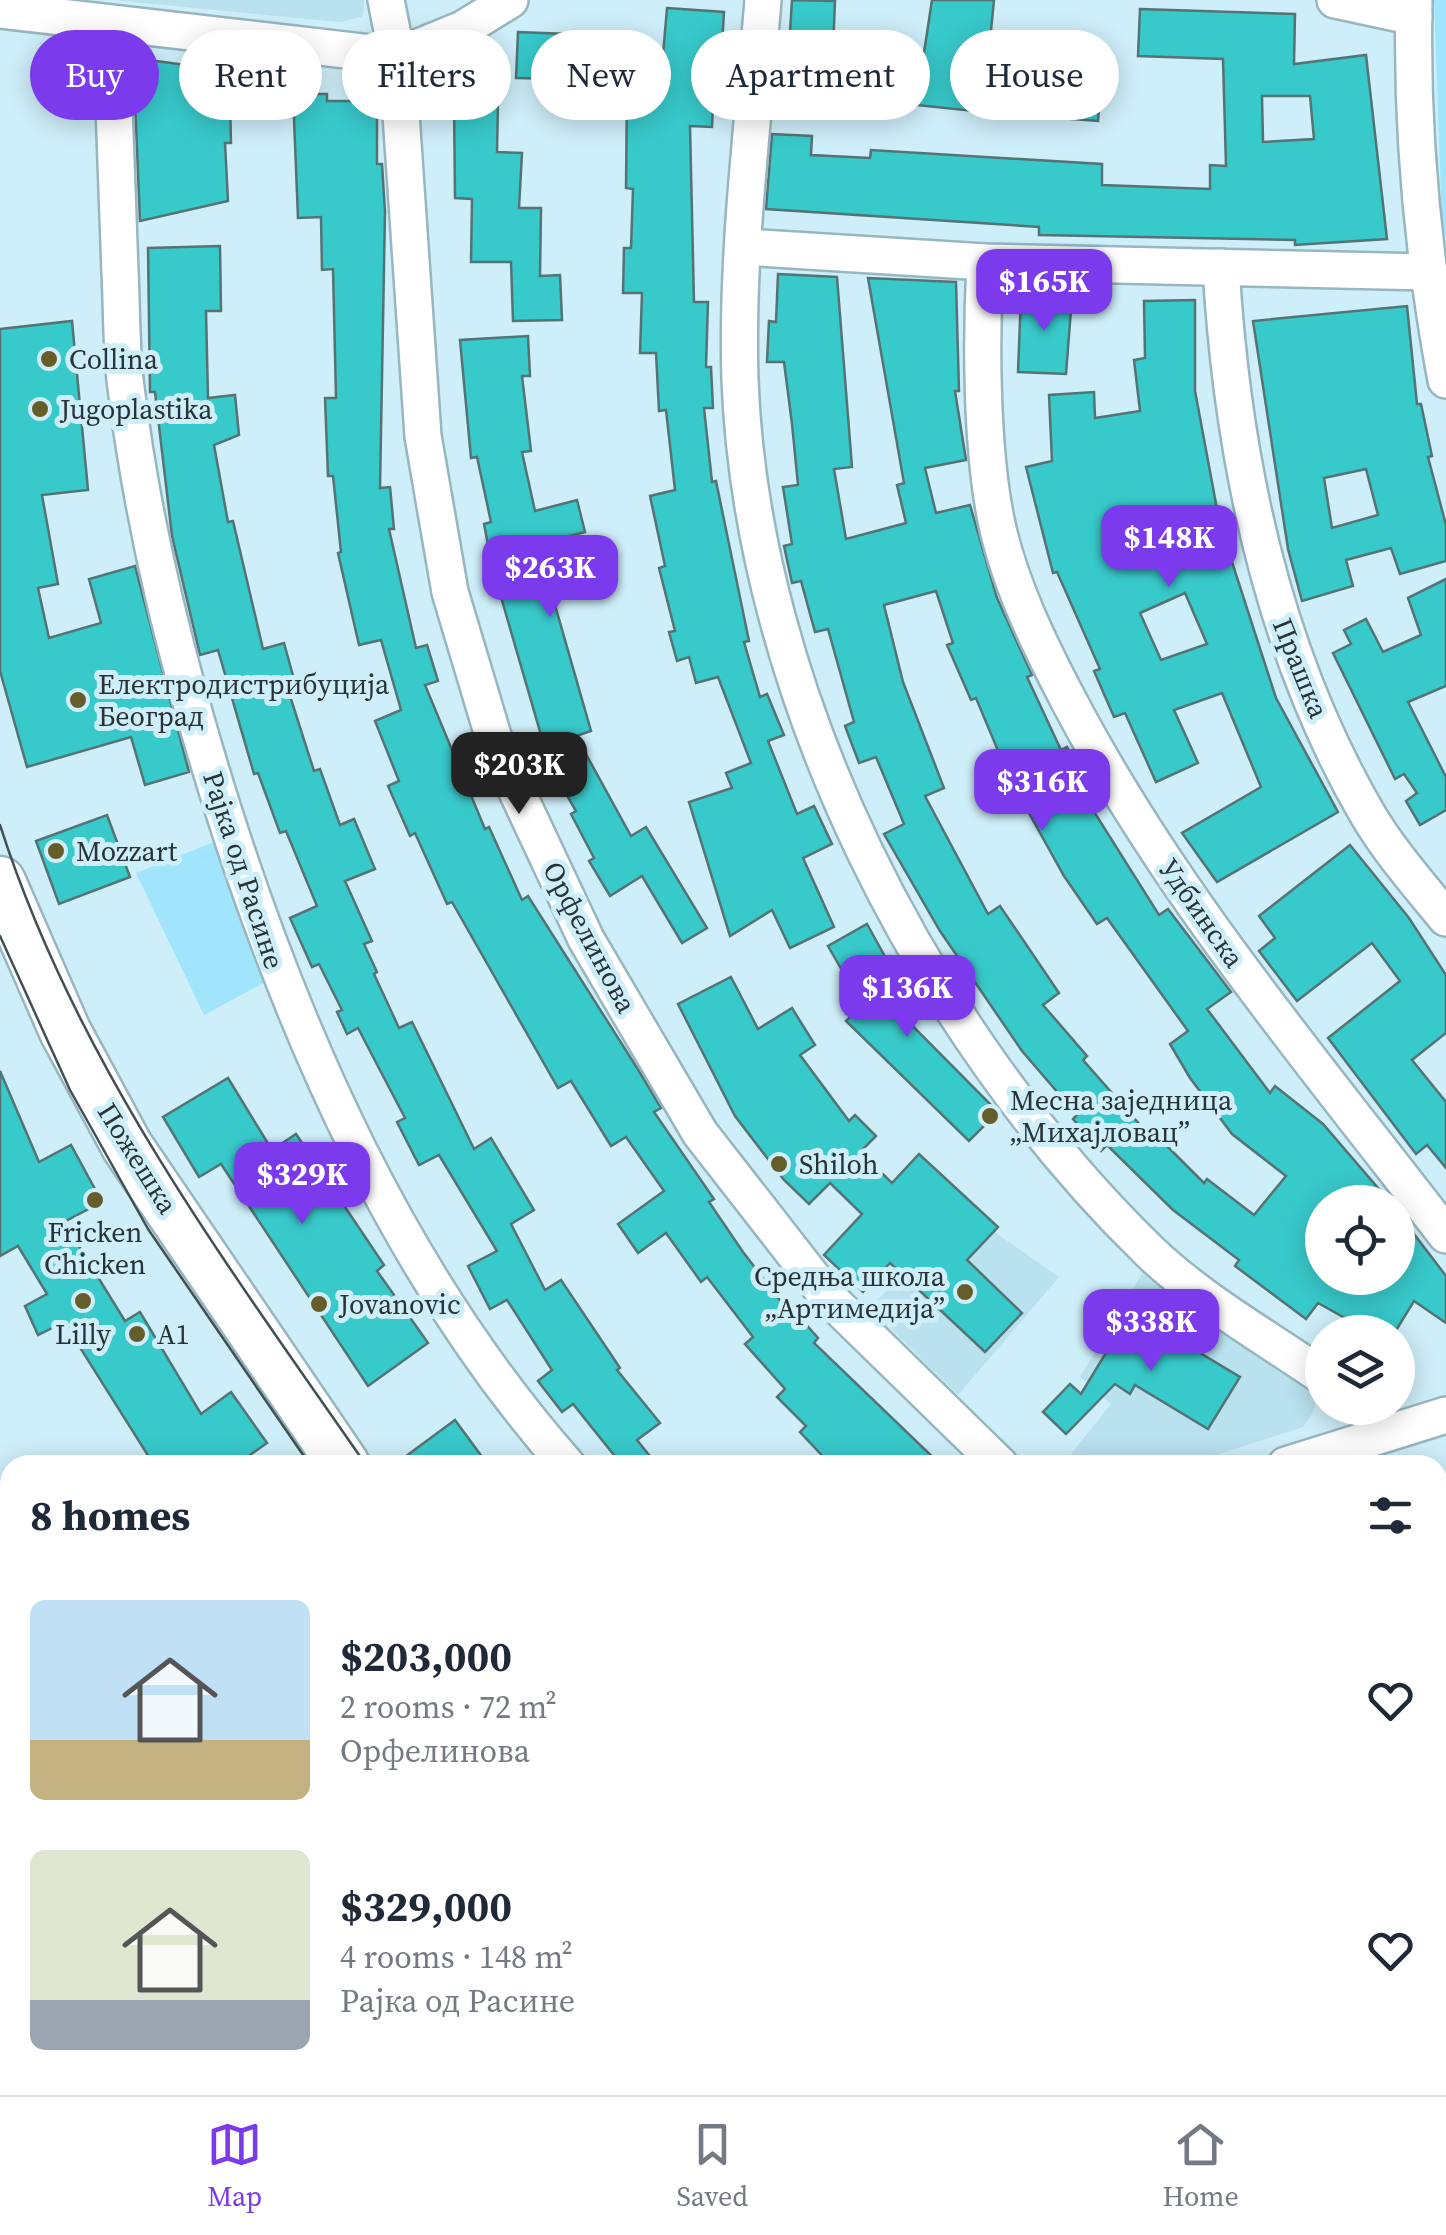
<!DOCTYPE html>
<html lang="en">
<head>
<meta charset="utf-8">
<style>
  body { margin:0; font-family:"Source Serif 4",serif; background:#f2f2f3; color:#1f2937; height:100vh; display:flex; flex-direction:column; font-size:38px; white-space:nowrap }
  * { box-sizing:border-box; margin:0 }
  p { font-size:32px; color:#747a83 }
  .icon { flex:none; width:55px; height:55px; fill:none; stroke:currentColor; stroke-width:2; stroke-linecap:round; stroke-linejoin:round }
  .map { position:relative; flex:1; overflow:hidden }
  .sheet { position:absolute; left:0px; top:1455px; width:1448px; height:640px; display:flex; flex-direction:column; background:#fff; border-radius:30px 30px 0 0; box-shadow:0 5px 25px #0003 }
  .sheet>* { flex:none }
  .hud { position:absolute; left:30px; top:30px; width:1388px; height:90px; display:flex; gap:20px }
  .fabs { position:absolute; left:1305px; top:1185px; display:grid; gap:20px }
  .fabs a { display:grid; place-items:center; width:110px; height:110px; border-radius:50%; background:#fff; box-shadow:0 5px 25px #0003; font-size:50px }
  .price { position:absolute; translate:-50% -85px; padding:0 22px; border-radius:20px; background:#7c3aed; color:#fff; font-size:32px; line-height:65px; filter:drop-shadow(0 2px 5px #0008) }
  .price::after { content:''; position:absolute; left:50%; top:60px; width:30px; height:22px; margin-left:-15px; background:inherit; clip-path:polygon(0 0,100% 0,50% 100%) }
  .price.selected { background:#222; color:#fff }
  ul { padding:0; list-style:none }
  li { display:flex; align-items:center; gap:30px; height:250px; padding:0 30px }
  li span { display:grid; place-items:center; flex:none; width:280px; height:200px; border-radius:15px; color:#555 }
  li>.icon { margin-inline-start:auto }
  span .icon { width:120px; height:120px; fill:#fffc; stroke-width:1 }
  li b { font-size:42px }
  h2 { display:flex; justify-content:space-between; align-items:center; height:120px; padding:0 30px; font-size:42px }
  .tag { padding:0 35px; border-radius:45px; background:#fff; box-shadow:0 5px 25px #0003; font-size:35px; line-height:90px }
  .tag.selected { background:#7c3aed; color:#fff }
  .menu { display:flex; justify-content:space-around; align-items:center; height:140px; border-top:2px solid #e0e1e3; background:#fff; font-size:28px; color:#747a83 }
  .menu a { display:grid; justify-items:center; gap:5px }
  .menu .selected { color:#7c3aed }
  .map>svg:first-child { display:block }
  .built { fill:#b9e1ee }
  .green { fill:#a0e5fc }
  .building { fill:#38c9cb; stroke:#547374; stroke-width:2.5; fill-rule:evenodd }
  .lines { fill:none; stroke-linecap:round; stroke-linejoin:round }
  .street-casing { stroke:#97b6c0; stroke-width:40 }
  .secondary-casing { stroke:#97b6c0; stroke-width:55 }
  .street { stroke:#fff; stroke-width:35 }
  .secondary { stroke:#fff; stroke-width:50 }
  .tram { stroke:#415055; stroke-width:2.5 }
  .poi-dot { fill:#655e2a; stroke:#ceeef9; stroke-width:4 }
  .labels { text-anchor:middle; stroke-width:10; stroke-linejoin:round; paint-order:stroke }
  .poi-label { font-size:28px; fill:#273337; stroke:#ceeef9; text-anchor:start }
  .street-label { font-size:28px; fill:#273337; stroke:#ceeef9 }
</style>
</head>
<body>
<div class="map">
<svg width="1446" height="2095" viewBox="0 0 1446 2095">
  <rect width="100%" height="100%" fill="#ceeef9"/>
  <g class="built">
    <path d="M 112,0 L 364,0 L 364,8 L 362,17 L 340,22 Z"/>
    <path d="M 963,1210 L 1059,1277 L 958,1395 L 870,1308 Z"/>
    <path d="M 1143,1272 L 1191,1313 L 1318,1393 L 1314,1411 L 1303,1427 L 1185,1465 L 1062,1465 L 1111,1404 L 1080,1377 Z"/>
    <path d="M 0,1667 L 10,1680 L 10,1984 L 0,1991 Z"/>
  </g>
  <g class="green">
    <path d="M 1434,0 L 1446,0 L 1446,237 L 1442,223 Z"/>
    <path d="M 214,842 L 271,979 L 204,1015 L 136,873 Z"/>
    <path d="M 10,1801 L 10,1912 L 0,1899 L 0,1808 Z"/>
    <path d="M 576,2085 L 645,2085 L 656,2095 L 587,2095 Z"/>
  </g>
  <g class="building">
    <path d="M 792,0 L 835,1 L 833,50 L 789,48 Z"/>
    <path d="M 932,0 L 994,0 L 983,112 L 916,105 Z"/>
    <path d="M 667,8 L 724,12 L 721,61 L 715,61 L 712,127 L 690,126 L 694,302 L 708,302 L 706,367 L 711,367 L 713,408 L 704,408 L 712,482 L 716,481 L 749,641 L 744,642 L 760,697 L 767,694 L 784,735 L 768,741 L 797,814 L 814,806 L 832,844 L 803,858 L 834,927 L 790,948 L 772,910 L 730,936 L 689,802 L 732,788 L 726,773 L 751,763 L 718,677 L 696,683 L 689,657 L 677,661 L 669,632 L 675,631 L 659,568 L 665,566 L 650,496 L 675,490 L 666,410 L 659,411 L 656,353 L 640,353 L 642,293 L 623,293 L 624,248 L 631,248 L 633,189 L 626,188 L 627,88 L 660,90 Z"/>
    <path d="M 1140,9 L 1295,14 L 1294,64 L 1366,55 L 1387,239 L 1295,245 L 1295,240 L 1039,235 L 1039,227 L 766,209 L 772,134 L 812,136 L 811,155 L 870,158 L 871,150 L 1102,164 L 1102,185 L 1210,189 L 1210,165 L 1226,166 L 1223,59 L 1138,56 ZM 1262,96 L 1310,96 L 1314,139 L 1263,142 Z"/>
    <path d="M 518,32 L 568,34 L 566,79 L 516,78 Z"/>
    <path d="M 818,51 L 872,55 L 868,106 L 815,103 Z"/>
    <path d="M 1037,53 L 1103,58 L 1098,121 L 1032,116 Z"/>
    <path d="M 141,59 L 209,68 L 210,102 L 230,102 L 231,143 L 225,143 L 228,201 L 140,221 L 134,77 L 144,76 Z"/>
    <path d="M 293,94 L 327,94 L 327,101 L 377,101 L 377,164 L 382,164 L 385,212 L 380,488 L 390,487 L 394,529 L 389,529 L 416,648 L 427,645 L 438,681 L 425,685 L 485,829 L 489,827 L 522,900 L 528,896 L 639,1071 L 661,1108 L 654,1112 L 714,1199 L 709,1202 L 743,1252 L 786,1308 L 789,1305 L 818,1338 L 814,1343 L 941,1465 L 831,1465 L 800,1432 L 806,1426 L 777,1397 L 785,1389 L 745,1344 L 753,1337 L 707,1277 L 701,1282 L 666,1233 L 638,1253 L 618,1224 L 664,1191 L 626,1137 L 611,1146 L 571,1081 L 558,1088 L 452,902 L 447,904 L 415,833 L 410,836 L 388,786 L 399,781 L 375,721 L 401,710 L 381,640 L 359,645 L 338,553 L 341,552 L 333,476 L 328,476 L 325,398 L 336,398 L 333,269 L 322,270 L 321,217 L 298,218 Z"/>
    <path d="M 454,101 L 498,102 L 497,152 L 522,153 L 519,208 L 541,208 L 540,276 L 560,275 L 562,320 L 513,321 L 511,262 L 471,262 L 472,199 L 455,198 Z"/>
    <path d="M 220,246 L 221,311 L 206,311 L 208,398 L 235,395 L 239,435 L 214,445 L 228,522 L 233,521 L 263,649 L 284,643 L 298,694 L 290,696 L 314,771 L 320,769 L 340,825 L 354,819 L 375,869 L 345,881 L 372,941 L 364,944 L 377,972 L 374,974 L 399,1028 L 412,1022 L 474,1149 L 491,1138 L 534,1210 L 511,1224 L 545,1290 L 561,1280 L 620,1368 L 617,1370 L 660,1423 L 637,1440 L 657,1465 L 622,1465 L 573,1404 L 562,1412 L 538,1381 L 552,1370 L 507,1300 L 490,1309 L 468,1266 L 497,1251 L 439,1155 L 419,1165 L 397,1122 L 405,1118 L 382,1074 L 358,1028 L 347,1034 L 337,1012 L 342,1010 L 319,964 L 312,967 L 290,918 L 317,906 L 286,831 L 280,833 L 258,773 L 254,774 L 218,650 L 200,655 L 172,536 L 155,392 L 150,392 L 148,248 Z"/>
    <path d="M 778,274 L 837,277 L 852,467 L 834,469 L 846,539 L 906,523 L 897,485 L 904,483 L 868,278 L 956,282 L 959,391 L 955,391 L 966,460 L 925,468 L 936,513 L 970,505 L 997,598 L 1032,675 L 1027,677 L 1061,750 L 1067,747 L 1091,796 L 1086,799 L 1159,915 L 1168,909 L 1231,992 L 1207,1009 L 1270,1093 L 1275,1086 L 1323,1124 L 1390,1202 L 1322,1202 L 1322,1278 L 1398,1278 L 1398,1213 L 1446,1276 L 1446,1323 L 1414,1301 L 1395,1332 L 1370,1332 L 1318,1303 L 1306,1319 L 1235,1266 L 1239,1260 L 1173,1210 L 1107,1145 L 1101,1151 L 1073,1119 L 1077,1115 L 1022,1051 L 940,931 L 884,834 L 904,824 L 876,757 L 859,763 L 845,726 L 854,722 L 828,629 L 815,632 L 801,581 L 792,583 L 784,546 L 792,544 L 783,487 L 798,485 L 792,424 L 784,362 L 767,362 L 769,321 L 776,322 ZM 936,591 L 953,643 L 947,645 L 971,700 L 976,698 L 1009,777 L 1064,876 L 1097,924 L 1107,918 L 1188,1031 L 1170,1044 L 1190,1078 L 1232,1134 L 1286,1176 L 1254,1215 L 1207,1179 L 1204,1183 L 1152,1131 L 1149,1135 L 1083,1060 L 1087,1056 L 1043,1005 L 1059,993 L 1000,906 L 988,914 L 925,796 L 944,788 L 903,682 L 884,605 Z"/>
    <path d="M 1021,295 L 1072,297 L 1066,374 L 1018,372 Z"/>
    <path d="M 1195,300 L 1195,391 L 1220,525 L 1276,698 L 1338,812 L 1217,882 L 1182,833 L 1261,787 L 1222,693 L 1174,710 L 1198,763 L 1156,782 L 1125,713 L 1114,717 L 1094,671 L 1100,669 L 1057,572 L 1053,573 L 1026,467 L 1052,461 L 1049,395 L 1094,392 L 1095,418 L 1140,411 L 1134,360 L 1145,358 L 1144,301 ZM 1185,593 L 1207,644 L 1161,660 L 1140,613 Z"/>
    <path d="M 1407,306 L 1417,404 L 1421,404 L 1432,456 L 1428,457 L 1446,525 L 1446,561 L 1400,574 L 1391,548 L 1346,560 L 1353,586 L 1302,601 L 1288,549 L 1253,321 ZM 1366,469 L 1378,515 L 1332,528 L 1324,478 Z"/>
    <path d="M 72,321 L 88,490 L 42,495 L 58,584 L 38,588 L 49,638 L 101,623 L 89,579 L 135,566 L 189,772 L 145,785 L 131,737 L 27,767 L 0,671 L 0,329 Z"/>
    <path d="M 528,336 L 530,376 L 522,376 L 531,451 L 522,452 L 535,511 L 577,500 L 585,532 L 546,542 L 558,590 L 551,591 L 591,731 L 576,736 L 631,836 L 646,827 L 707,928 L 682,943 L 642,876 L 610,896 L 589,861 L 594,858 L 571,814 L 576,811 L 550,766 L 492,566 L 484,524 L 491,522 L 477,457 L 471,458 L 460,340 Z"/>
    <path d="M 1446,579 L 1446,686 L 1408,702 L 1446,777 L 1446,810 L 1420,825 L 1406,801 L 1417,793 L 1404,774 L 1395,779 L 1333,653 L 1351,644 L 1344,630 L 1366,619 L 1383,652 L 1421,635 L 1408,598 Z"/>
    <path d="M 107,815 L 130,877 L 59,904 L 36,841 Z"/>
    <path d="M 1350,845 L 1409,918 L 1446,975 L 1446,1033 L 1412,1060 L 1446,1102 L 1446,1168 L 1427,1145 L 1416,1154 L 1328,1038 L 1400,981 L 1372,943 L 1297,1001 L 1259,951 L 1275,938 L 1259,916 Z"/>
    <path d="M 867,924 L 888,962 L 863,976 L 998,1112 L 969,1141 L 846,1021 L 862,1005 L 828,946 Z"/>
    <path d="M 731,977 L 758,1029 L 792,1008 L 815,1045 L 800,1055 L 849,1121 L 855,1115 L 876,1136 L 860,1152 L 892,1183 L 919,1154 L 998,1227 L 967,1260 L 1022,1313 L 985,1352 L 890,1263 L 863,1292 L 824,1255 L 862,1214 L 830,1183 L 809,1204 L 784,1180 L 735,1116 L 678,1004 Z"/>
    <path d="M 0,1071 L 39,1162 L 71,1145 L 102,1202 L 64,1222 L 125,1321 L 140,1312 L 201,1414 L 231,1392 L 267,1443 L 236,1465 L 154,1465 L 64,1322 L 38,1335 L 25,1306 L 47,1294 L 18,1246 L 0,1256 Z"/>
    <path d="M 228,1078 L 272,1150 L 296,1134 L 384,1265 L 377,1271 L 428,1343 L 368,1386 L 221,1164 L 199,1177 L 163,1117 Z"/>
    <path d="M 1135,1305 L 1176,1329 L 1172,1336 L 1240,1377 L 1208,1429 L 1135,1385 L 1130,1394 L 1115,1384 L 1066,1434 L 1043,1412 L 1070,1384 L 1081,1394 Z"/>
    <path d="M 455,1420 L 488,1465 L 394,1465 Z"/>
  </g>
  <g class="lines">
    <defs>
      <g id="street">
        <path d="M 386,0 L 397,56 L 423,436 L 450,592 L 497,749 L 586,939 L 700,1133 L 827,1296 L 1000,1465"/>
        <path d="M 763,0 C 753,125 736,254 740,380 C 752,695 925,1033 1149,1251 C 1200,1300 1264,1336 1322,1376"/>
        <path d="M 1335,0 L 1414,17"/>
        <path d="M 1414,0 C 1411,126 1423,257 1446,380"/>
        <path d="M 0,10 L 397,56 L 463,29 L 510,0"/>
        <path d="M 111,24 C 114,107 117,190 120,272 C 122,311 121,350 126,388 C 144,533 178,665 221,803 C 296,1040 401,1277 567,1465"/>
        <path d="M 744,247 L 985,262 L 1429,272"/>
        <path d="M 985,262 C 981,339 981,445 996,520 C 1009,583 1040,646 1070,703 C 1171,895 1314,1063 1446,1235"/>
        <path d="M 1221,267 C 1232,457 1271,649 1368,815 C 1390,852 1419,885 1446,918"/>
        <path d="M 1366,1408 L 1377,1436"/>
        <path d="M 1286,1465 L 1446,1415"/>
        <path d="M 0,1611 L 10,1624"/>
        <path d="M 0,2031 L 10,2024"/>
        <path d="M 169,2085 L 177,2095"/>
        <path d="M 412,2085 L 422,2095"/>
      </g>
      <g id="secondary">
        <path d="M 0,882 L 65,1031 L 127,1146 L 344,1465"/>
        <path d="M 1438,1938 L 1446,1938"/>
        <path d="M 907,2085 L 920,2095"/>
      </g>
    </defs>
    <use href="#street" class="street-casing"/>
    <use href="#secondary" class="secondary-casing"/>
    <use href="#street" class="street"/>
    <use href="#secondary" class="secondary"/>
    <g class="tram">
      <path d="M 0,825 C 76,1063 226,1263 366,1465"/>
      <path d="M 0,936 L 70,1090 L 148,1229 L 310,1465"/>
      <path d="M 860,2085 L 872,2095"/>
      <path d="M 935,2085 L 947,2095"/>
    </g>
  </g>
  <g class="poi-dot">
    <circle cx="49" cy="359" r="10"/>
    <circle cx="40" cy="409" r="10"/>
    <circle cx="78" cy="700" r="10"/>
    <circle cx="56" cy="851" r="10"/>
    <circle cx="990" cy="1116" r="10"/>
    <circle cx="779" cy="1164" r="10"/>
    <circle cx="95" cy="1200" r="10"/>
    <circle cx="965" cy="1292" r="10"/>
    <circle cx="83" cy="1301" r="10"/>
    <circle cx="319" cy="1304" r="10"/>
    <circle cx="137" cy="1334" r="10"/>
  </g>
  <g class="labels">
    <g class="poi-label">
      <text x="69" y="369">Collina</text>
      <text x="60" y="419">Jugoplastika</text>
      <text x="98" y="694">Електродистрибуција<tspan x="98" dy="32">Београд</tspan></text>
      <text x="76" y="861">Mozzart</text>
      <text x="1010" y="1110">Месна заједница<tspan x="1010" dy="32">„Михајловац”</tspan></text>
      <text x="799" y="1174">Shiloh</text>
      <text x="95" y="1242" text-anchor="middle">Fricken<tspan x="95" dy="32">Chicken</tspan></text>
      <text x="945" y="1286" text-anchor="end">Средња школа<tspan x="945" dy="32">„Артимедија”</tspan></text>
      <text x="339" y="1314">Jovanovic</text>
      <text x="83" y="1344" text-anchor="middle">Lilly</text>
      <text x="157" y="1344">A1</text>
    </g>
    <g class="street-label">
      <text transform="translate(1301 668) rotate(68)" y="10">Прашка</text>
      <text transform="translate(244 870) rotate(72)" y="10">Рајка од Расине</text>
      <text transform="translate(1202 913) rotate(55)" y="10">Удбинска</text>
      <text transform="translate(590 937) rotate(62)" y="10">Орфелинова</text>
      <text transform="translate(138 1158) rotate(58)" y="10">Пожешка</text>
    </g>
  </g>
</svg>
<div class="fabs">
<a><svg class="icon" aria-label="locate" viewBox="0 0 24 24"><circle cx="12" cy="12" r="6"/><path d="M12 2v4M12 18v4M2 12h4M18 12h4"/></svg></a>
<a><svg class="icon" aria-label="layers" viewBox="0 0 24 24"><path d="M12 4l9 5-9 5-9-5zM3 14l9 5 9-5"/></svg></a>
</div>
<b class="price" style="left:1044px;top:334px">$165K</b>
<b class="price" style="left:1169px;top:590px">$148K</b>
<b class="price" style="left:550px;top:620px">$263K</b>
<b class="price selected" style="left:519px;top:817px">$203K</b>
<b class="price" style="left:1042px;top:834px">$316K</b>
<b class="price" style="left:907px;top:1040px">$136K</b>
<b class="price" style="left:302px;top:1227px">$329K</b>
<b class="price" style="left:1151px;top:1374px">$338K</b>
<div class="hud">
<a class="tag selected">Buy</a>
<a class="tag">Rent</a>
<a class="tag">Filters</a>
<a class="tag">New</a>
<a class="tag">Apartment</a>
<a class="tag">House</a>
</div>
<section class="sheet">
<h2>8 homes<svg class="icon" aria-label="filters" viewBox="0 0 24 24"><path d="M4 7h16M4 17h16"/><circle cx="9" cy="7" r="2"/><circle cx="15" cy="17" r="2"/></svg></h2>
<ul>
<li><span style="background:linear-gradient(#bfe0f5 70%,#c2b280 0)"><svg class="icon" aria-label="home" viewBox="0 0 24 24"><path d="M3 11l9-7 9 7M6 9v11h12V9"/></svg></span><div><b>$203,000</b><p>2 rooms · 72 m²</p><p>Орфелинова</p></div><svg class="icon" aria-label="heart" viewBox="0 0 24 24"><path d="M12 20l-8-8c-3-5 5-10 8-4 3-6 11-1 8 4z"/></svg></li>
<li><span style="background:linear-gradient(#dfe7d0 75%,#9aa5b1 0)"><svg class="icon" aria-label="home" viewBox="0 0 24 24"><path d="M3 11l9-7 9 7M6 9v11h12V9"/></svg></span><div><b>$329,000</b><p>4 rooms · 148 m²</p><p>Рајка од Расине</p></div><svg class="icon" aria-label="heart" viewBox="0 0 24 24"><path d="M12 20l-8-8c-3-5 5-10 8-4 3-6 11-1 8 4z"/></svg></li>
</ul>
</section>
</div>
<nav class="menu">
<a class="selected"><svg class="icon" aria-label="map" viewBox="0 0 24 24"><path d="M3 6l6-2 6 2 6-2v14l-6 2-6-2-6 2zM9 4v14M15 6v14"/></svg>Map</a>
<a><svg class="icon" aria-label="saved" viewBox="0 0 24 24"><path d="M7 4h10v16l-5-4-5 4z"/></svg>Saved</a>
<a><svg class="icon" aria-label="home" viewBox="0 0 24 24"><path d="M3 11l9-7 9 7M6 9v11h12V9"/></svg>Home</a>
</nav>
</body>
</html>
